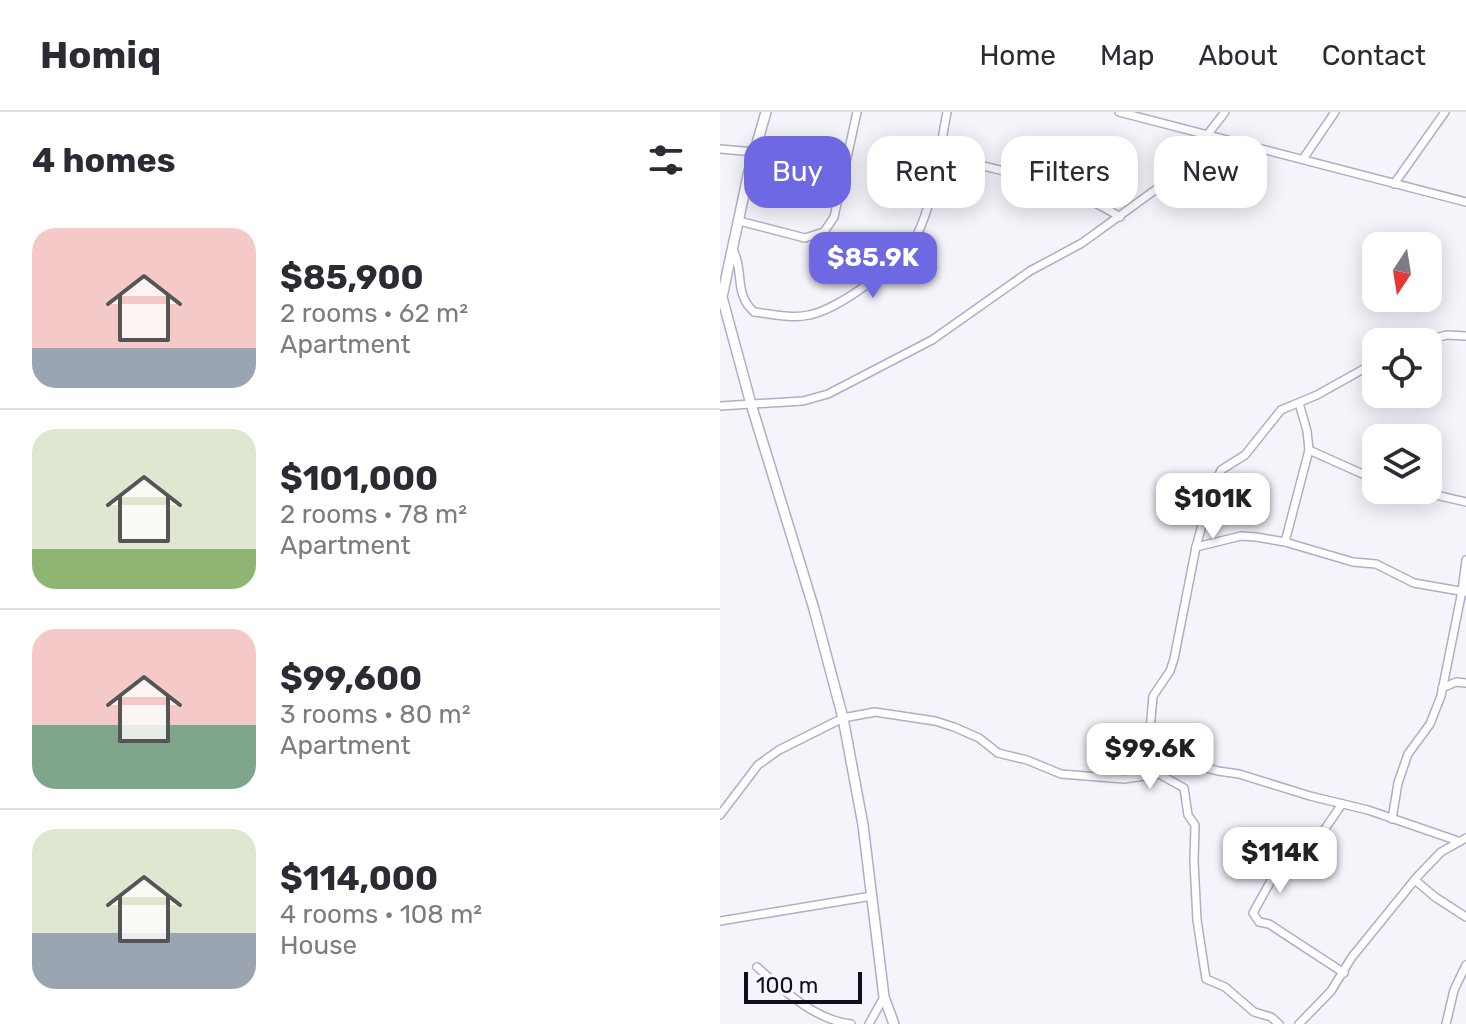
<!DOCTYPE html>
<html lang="en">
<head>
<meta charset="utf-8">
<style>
  body { margin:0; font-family:Rubik,sans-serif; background:#f7f7f7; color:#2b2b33; height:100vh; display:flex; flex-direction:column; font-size:30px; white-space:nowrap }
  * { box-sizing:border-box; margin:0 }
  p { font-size:26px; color:#7c7c81 }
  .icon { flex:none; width:44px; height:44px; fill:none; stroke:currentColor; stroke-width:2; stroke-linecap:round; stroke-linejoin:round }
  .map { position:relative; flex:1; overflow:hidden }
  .side { display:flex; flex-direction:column; background:#fff; width:720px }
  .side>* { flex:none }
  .banner { position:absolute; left:24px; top:24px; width:602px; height:72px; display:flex; gap:16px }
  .needle { width:52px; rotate:192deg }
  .controls { position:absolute; left:642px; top:120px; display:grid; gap:16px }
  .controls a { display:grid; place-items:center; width:80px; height:80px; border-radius:16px; background:#fff; box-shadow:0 4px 20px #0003; font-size:40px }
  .scale { position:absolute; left:24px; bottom:20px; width:118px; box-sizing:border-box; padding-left:8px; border:4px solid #110f1a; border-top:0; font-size:22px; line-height:28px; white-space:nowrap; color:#110f1a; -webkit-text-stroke:6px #f5f4fb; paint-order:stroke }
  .price { position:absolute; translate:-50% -68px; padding:0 18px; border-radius:16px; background:#fff; color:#222; font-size:26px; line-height:52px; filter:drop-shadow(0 2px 4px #0008) }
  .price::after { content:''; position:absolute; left:50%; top:48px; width:24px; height:18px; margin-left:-12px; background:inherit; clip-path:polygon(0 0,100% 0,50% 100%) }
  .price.selected { background:#6e68e2; color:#fff }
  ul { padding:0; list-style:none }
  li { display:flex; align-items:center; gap:24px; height:200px; padding:0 32px }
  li+li { border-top:2px solid #e1e1e2 }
  li span { display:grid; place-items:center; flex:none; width:224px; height:160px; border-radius:24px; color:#555 }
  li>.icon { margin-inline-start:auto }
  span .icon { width:96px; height:96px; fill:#fffc; stroke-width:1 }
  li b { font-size:34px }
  h2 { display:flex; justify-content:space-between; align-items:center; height:96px; padding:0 32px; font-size:34px }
  .chip { padding:0 28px; border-radius:24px; background:#fff; box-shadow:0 4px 20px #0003; font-size:28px; line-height:72px }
  .chip.selected { background:#6e68e2; color:#fff }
  header { display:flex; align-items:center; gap:48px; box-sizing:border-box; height:112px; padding:0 40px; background:#fff; border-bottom:2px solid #e1e1e2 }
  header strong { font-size:38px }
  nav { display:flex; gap:44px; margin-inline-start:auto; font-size:28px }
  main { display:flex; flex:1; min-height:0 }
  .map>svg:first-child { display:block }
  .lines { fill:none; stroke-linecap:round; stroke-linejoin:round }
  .minor-casing { stroke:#b1accc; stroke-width:10 }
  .tertiary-casing { stroke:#b1accc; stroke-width:12 }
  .minor { stroke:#fff; stroke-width:7 }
  .tertiary { stroke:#fff; stroke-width:9 }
</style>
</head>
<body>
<header>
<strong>Homiq</strong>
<nav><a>Home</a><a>Map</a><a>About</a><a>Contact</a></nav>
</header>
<main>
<section class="side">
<h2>4 homes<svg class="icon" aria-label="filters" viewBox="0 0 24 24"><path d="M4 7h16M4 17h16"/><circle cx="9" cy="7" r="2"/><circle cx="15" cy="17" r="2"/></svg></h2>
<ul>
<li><span style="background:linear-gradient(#f6c9c9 75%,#9aa5b1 0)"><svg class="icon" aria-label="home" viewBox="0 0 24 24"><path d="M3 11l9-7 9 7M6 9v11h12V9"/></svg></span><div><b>$85,900</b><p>2 rooms · 62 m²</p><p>Apartment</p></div></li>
<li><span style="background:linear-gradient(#dfe7d0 75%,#8fb573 0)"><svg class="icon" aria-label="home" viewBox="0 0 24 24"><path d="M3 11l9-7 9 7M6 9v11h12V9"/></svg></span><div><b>$101,000</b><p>2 rooms · 78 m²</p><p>Apartment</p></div></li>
<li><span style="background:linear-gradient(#f6c9c9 60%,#7fa58c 0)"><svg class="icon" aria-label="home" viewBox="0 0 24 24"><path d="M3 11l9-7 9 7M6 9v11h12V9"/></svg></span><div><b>$99,600</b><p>3 rooms · 80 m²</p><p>Apartment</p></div></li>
<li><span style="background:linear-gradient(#dfe7d0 65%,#9aa5b1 0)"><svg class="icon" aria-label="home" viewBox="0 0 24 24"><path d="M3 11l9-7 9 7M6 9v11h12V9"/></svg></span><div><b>$114,000</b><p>4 rooms · 108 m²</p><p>House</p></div></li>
</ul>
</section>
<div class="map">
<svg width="746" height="912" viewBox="0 0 746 912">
  <rect width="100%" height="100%" fill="#f5f4fb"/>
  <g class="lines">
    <defs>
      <g id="minor">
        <path d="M 399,0 L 746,90"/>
        <path d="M 0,37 L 34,40"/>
        <path d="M 219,44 C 281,58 345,70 400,105"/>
        <path d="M 583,47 L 615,0"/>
        <path d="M 674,72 L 725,0"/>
        <path d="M 19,109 L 85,126 L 104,120 L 114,105 L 137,0"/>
        <path d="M 12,136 C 25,159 13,181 34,200 C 52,202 72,207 89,203 C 118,198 183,150 196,125 C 215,87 219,41 227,0"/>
        <path d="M 700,230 L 727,223 L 746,224"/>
        <path d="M 0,294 L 83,289 L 108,282 L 212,228 L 310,159 L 362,131 L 442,73 L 463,54 L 505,0"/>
        <path d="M 589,338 L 656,368"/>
        <path d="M 694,378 L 746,390"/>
        <path d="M 565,430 L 589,338 L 587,319 L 579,291"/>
        <path d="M 476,435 L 521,424 L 536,425 L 565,430 L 633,450 L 656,452 L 694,471 L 746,480"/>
        <path d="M 722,576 L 736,570 L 746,571"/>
        <path d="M 439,662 L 464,676 L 468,703 L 475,713 L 474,750 L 477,808 L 486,867 L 505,875 L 534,900 L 551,905 L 559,912"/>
        <path d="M 418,665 L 430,618 L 433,584 L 450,559 L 454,547 L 476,435 L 490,384 L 501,358 L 525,343 L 561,298 L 597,283 L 656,250"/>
        <path d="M 622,692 L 600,724 L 553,765 L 533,801 L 539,810 L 549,812 L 624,861"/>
        <path d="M 0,703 L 38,653 L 59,638 L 123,606 L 155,600 L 215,609 L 234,615 L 259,626 L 278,641 L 307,648 L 341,662 L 404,667 L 439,662 L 468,651 L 498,659 L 519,662 L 590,684 L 648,698 L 738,729"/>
        <path d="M 672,707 L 678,671 L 688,642 L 710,612 L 721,584 L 742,479 L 746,448"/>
        <path d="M 695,768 L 715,785 L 746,805"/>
        <path d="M 0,809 L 152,784"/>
        <path d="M 37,855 C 63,878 95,908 131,912"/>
        <path d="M 149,912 L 164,885"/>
        <path d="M 579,912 L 611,879 L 632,845 L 697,765 L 721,740 L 746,726"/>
        <path d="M 726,912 L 734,878 L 746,853"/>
      </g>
      <path id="tertiary" d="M 46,0 L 29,59 L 2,185 L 31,292 L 94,497 L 123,606 L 143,713 L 164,885 L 174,912"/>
    </defs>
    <use href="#minor" class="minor-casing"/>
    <use href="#tertiary" class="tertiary-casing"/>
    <use href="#minor" class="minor"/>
    <use href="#tertiary" class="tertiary"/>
  </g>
</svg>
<div class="controls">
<a><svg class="needle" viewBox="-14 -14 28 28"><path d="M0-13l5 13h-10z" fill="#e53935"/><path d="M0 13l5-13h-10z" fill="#7c7c81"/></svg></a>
<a><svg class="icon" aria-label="locate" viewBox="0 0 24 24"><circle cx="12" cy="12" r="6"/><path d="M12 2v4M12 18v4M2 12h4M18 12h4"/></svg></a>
<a><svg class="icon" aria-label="layers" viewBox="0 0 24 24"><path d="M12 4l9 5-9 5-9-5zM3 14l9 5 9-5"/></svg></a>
</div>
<div class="scale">100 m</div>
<b class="price selected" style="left:153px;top:188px">$85.9K</b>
<b class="price" style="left:493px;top:429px">$101K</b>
<b class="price" style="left:430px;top:679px">$99.6K</b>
<b class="price" style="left:560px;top:783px">$114K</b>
<div class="banner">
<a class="chip selected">Buy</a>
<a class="chip">Rent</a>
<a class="chip">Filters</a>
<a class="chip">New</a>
</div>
</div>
</main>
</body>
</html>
